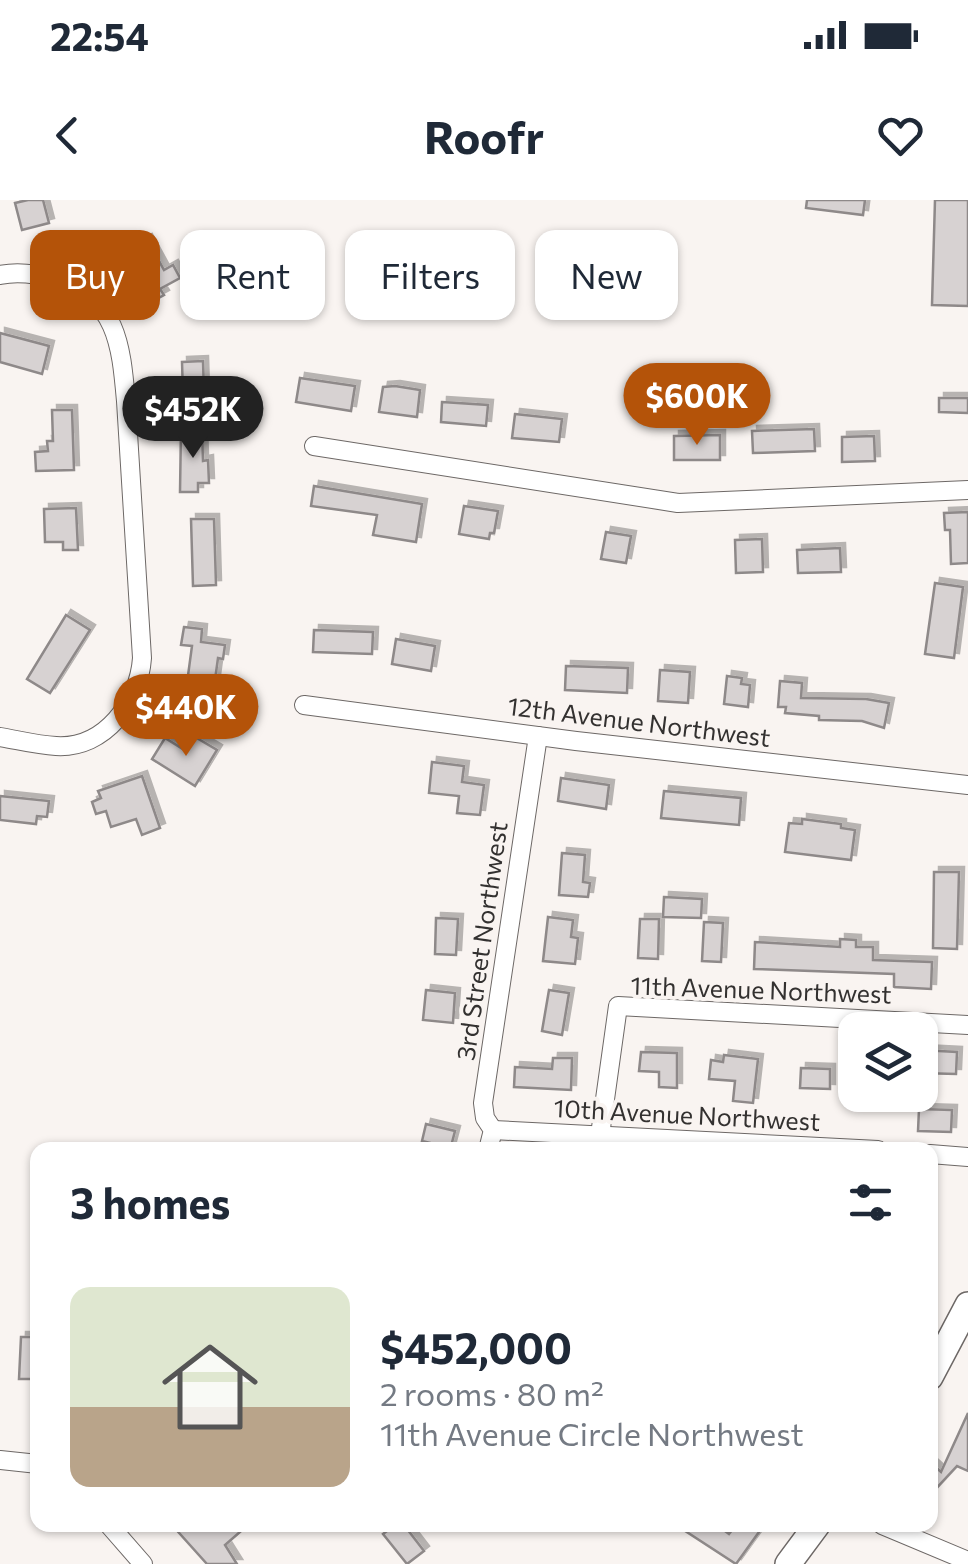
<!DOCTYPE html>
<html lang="en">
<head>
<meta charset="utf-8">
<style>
  body { margin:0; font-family:Commissioner,sans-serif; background:#f2f2f3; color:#1f2937; height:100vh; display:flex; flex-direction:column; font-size:38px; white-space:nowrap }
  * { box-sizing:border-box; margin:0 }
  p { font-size:32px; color:#747a83 }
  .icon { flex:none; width:55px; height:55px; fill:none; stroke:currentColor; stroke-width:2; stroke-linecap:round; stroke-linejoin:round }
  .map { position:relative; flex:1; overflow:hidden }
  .drawer { position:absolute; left:30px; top:942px; width:908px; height:390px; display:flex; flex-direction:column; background:#fff; border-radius:20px; box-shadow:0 2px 8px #0004 }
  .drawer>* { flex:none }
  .top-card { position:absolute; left:30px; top:30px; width:910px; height:90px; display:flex; gap:20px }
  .controls { position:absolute; left:838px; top:812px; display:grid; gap:20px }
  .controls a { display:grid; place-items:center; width:100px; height:100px; border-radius:20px; background:#fff; box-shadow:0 2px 8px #0004; font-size:50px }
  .price { position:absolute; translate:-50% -85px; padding:0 22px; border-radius:35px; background:#b45309; color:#fff; font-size:32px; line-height:65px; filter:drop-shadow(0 2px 5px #0008) }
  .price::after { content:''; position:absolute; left:50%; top:60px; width:30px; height:22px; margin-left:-15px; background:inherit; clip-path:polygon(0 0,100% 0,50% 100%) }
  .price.active { background:#222; color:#fff }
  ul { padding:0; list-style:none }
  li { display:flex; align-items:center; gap:30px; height:250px; padding:0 40px }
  li span { display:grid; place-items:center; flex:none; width:280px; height:200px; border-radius:20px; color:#555 }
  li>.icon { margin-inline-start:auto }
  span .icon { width:120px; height:120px; fill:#fffc; stroke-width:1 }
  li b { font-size:42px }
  h2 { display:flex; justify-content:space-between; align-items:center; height:120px; padding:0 40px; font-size:42px }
  .pill { padding:0 35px; border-radius:20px; background:#fff; box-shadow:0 2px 8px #0004; font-size:35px; line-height:90px }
  .pill.active { background:#b45309; color:#fff }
  .status { display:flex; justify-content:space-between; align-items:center; height:70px; padding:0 50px; background:#fff; direction:ltr }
  .status svg { height:28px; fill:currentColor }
  header { display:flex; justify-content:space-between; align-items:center; height:130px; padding:0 40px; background:#fff; font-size:45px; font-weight:700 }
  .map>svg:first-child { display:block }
  .building { fill:#d7d2d2; stroke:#8e8989; stroke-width:2.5; filter:url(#shadow) }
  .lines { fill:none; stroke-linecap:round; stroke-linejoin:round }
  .street-casing { stroke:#6d6866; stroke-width:20 }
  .secondary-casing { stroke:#6d6866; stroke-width:28 }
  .street { stroke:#fff; stroke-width:18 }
  .secondary { stroke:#fff; stroke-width:25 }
  .labels { text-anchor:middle; stroke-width:8; stroke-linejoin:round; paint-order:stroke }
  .street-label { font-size:25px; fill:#333130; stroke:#f9f4f1 }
</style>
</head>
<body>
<div class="status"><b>22:54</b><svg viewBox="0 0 49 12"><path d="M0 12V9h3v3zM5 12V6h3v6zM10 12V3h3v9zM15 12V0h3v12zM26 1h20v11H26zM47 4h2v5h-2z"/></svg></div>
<header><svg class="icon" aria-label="back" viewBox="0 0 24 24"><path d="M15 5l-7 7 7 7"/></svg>Roofr<svg class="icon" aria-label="heart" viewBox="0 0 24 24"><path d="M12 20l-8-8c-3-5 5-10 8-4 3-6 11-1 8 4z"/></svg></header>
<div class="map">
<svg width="968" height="1364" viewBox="0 0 968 1364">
  <defs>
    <filter id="shadow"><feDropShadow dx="5" dy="-5" stdDeviation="0" flood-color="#0004"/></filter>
  </defs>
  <rect width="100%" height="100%" fill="#f9f4f1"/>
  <g class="building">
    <path d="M 28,0 L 43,0 L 49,23 L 22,30 L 15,3 Z"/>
    <path d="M 807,0 L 865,0 L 863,15 L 806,8 Z"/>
    <path d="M 935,0 L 968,0 L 968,106 L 932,105 Z"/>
    <path d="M 147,39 L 164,70 L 173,65 L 180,78 L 160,89 L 164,95 L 151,102 L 123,52 Z"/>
    <path d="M 0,133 L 49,146 L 42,174 L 0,162 Z"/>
    <path d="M 203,161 L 204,194 L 183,195 L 182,162 Z"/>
    <path d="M 300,178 L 355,186 L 351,211 L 296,202 Z"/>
    <path d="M 395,186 L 420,190 L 417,217 L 379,212 L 383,187 Z"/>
    <path d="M 939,198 L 968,198 L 968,213 L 939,212 Z"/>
    <path d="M 442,202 L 488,205 L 486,226 L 441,222 Z"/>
    <path d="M 52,210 L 72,210 L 74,270 L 36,271 L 35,252 L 48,251 L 47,241 L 53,241 Z"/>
    <path d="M 515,214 L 562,219 L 559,242 L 512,238 Z"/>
    <path d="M 181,228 L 202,228 L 203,261 L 208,260 L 209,283 L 198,283 L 198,292 L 180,292 Z"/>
    <path d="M 814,229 L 815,251 L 753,253 L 752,231 Z"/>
    <path d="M 720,235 L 720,260 L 674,260 L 674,236 Z"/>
    <path d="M 874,236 L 875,261 L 842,262 L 842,237 Z"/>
    <path d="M 314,286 L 422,304 L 416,342 L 373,335 L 377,315 L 311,306 Z"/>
    <path d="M 464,306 L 498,311 L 494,333 L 490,333 L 489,339 L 459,334 Z"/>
    <path d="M 76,308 L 78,350 L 63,350 L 63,342 L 45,342 L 44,309 Z"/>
    <path d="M 968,312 L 968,363 L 951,364 L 950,330 L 945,330 L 944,313 Z"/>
    <path d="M 191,319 L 214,319 L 216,385 L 193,386 Z"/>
    <path d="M 606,332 L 631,336 L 626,363 L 601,359 Z"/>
    <path d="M 762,339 L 763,372 L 736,373 L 735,340 Z"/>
    <path d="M 840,348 L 841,372 L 798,373 L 797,350 Z"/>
    <path d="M 935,383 L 963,387 L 954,458 L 925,454 Z"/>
    <path d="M 66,415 L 90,430 L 50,493 L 27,479 Z"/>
    <path d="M 184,427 L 202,429 L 201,442 L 225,445 L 223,459 L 218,458 L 214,487 L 187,483 L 192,446 L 181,445 Z"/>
    <path d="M 314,430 L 373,432 L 372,454 L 313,452 Z"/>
    <path d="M 396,439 L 435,446 L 431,471 L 392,464 Z"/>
    <path d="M 566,466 L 628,468 L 627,493 L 565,490 Z"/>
    <path d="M 660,470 L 690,472 L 688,503 L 658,501 Z"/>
    <path d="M 727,476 L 742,478 L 741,484 L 750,485 L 748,507 L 724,504 Z"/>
    <path d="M 780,481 L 802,483 L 801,498 L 866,499 L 889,503 L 884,528 L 862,521 L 819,520 L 819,516 L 785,513 L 786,507 L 778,507 Z"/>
    <path d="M 195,537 L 217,550 L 195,586 L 152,559 L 165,538 L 186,551 Z"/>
    <path d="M 432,562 L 464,566 L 462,582 L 484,585 L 480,615 L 457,613 L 459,596 L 429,593 Z"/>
    <path d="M 142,576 L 160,628 L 142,635 L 136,619 L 111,627 L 106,611 L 96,614 L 92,602 L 101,598 L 98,591 Z"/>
    <path d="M 561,578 L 609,585 L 606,609 L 558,601 Z"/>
    <path d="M 664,591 L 741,598 L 739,625 L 661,618 Z"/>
    <path d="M 0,596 L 49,601 L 47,617 L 37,616 L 36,624 L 0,620 Z"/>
    <path d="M 802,619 L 841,624 L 841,628 L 855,630 L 851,660 L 785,652 L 789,623 L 802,624 Z"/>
    <path d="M 562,653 L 585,655 L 583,682 L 590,683 L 588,697 L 559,695 Z"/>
    <path d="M 934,672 L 959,672 L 957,749 L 933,748 Z"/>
    <path d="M 664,697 L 702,699 L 701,718 L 663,717 Z"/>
    <path d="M 548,717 L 573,720 L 571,737 L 578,738 L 575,764 L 543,761 Z"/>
    <path d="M 436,718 L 458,719 L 456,755 L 435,754 Z"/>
    <path d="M 640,719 L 659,719 L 658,759 L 638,758 Z"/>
    <path d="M 704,722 L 723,723 L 721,762 L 702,761 Z"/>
    <path d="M 840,739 L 856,740 L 856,747 L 873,747 L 873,760 L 932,762 L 931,789 L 894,787 L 894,774 L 754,769 L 755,742 L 840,747 Z"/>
    <path d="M 426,790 L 455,793 L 453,823 L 423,820 Z"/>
    <path d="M 549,790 L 569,793 L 562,835 L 542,831 Z"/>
    <path d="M 920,850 L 957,852 L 956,874 L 920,873 Z"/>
    <path d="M 641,852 L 677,853 L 677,888 L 659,887 L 659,872 L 639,871 Z"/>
    <path d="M 724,855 L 758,859 L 753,903 L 733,901 L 735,881 L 709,879 L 711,860 L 723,862 Z"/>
    <path d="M 553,858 L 572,858 L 571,890 L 514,887 L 515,867 L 552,869 Z"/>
    <path d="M 801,868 L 830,869 L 830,889 L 800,888 Z"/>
    <path d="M 919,909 L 952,910 L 951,932 L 918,931 Z"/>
    <path d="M 426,924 L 455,931 L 450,950 L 428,950 L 430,943 L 422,941 Z"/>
    <path d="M 21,1137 L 38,1137 L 38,1179 L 19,1179 Z"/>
    <path d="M 968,1213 L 968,1271 L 957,1266 L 930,1295 L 930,1262 L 941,1272 Z"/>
    <path d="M 172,1325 L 248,1325 L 225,1345 L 237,1364 L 207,1364 Z"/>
    <path d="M 395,1325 L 404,1325 L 424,1351 L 407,1364 L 383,1334 Z"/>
    <path d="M 676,1325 L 717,1325 L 729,1334 L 736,1325 L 764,1325 L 736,1364 Z"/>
  </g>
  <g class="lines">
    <defs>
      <g id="street">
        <path d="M 0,75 C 19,71 37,74 55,79 C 117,98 121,144 126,201 L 142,458 C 139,502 105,549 56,546 C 37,545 18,540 0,537"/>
        <path d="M 314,246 L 678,303 L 968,290"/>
        <path d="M 304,505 L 576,541 L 968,585"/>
        <path d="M 493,930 L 878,950"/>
        <path d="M 600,935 L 618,806 L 968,825"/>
        <path d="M 488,950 L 493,930 L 485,918 L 483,903 L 538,536"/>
        <path d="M 930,954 L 968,957"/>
        <path d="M 0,1260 L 38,1264"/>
        <path d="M 109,1325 L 143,1364"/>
        <path d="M 882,1325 L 968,1361"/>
      </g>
      <g id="secondary">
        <path d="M 930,1177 L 968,1105"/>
        <path d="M 788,1364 L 817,1325"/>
      </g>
    </defs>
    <use href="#street" class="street-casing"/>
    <use href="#secondary" class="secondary-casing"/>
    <use href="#street" class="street"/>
    <use href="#secondary" class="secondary"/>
  </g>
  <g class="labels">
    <g class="street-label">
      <text transform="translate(639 522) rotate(7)" y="9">12th Avenue Northwest</text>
      <text transform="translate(482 741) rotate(-82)" y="9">3rd Street Northwest</text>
      <text transform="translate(761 790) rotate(2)" y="9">11th Avenue Northwest</text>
      <text transform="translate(687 915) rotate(3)" y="9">10th Avenue Northwest</text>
    </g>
  </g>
</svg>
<div class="controls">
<a><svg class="icon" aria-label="layers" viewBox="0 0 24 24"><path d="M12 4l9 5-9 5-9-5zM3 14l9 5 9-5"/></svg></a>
</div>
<b class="price" style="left:697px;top:248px">$600K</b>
<b class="price active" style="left:193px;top:261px">$452K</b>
<b class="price" style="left:186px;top:559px">$440K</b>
<div class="top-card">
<a class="pill active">Buy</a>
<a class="pill">Rent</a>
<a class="pill">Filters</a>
<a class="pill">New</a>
</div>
<section class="drawer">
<h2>3 homes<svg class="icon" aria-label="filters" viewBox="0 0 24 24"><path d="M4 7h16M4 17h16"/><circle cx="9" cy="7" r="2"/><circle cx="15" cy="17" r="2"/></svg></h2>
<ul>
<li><span style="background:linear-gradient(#dfe7d0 60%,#b9a48a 0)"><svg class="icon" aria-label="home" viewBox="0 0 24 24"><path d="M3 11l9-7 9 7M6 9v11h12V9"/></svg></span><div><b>$452,000</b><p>2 rooms · 80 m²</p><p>11th Avenue Circle Northwest</p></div></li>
</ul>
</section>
</div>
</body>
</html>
